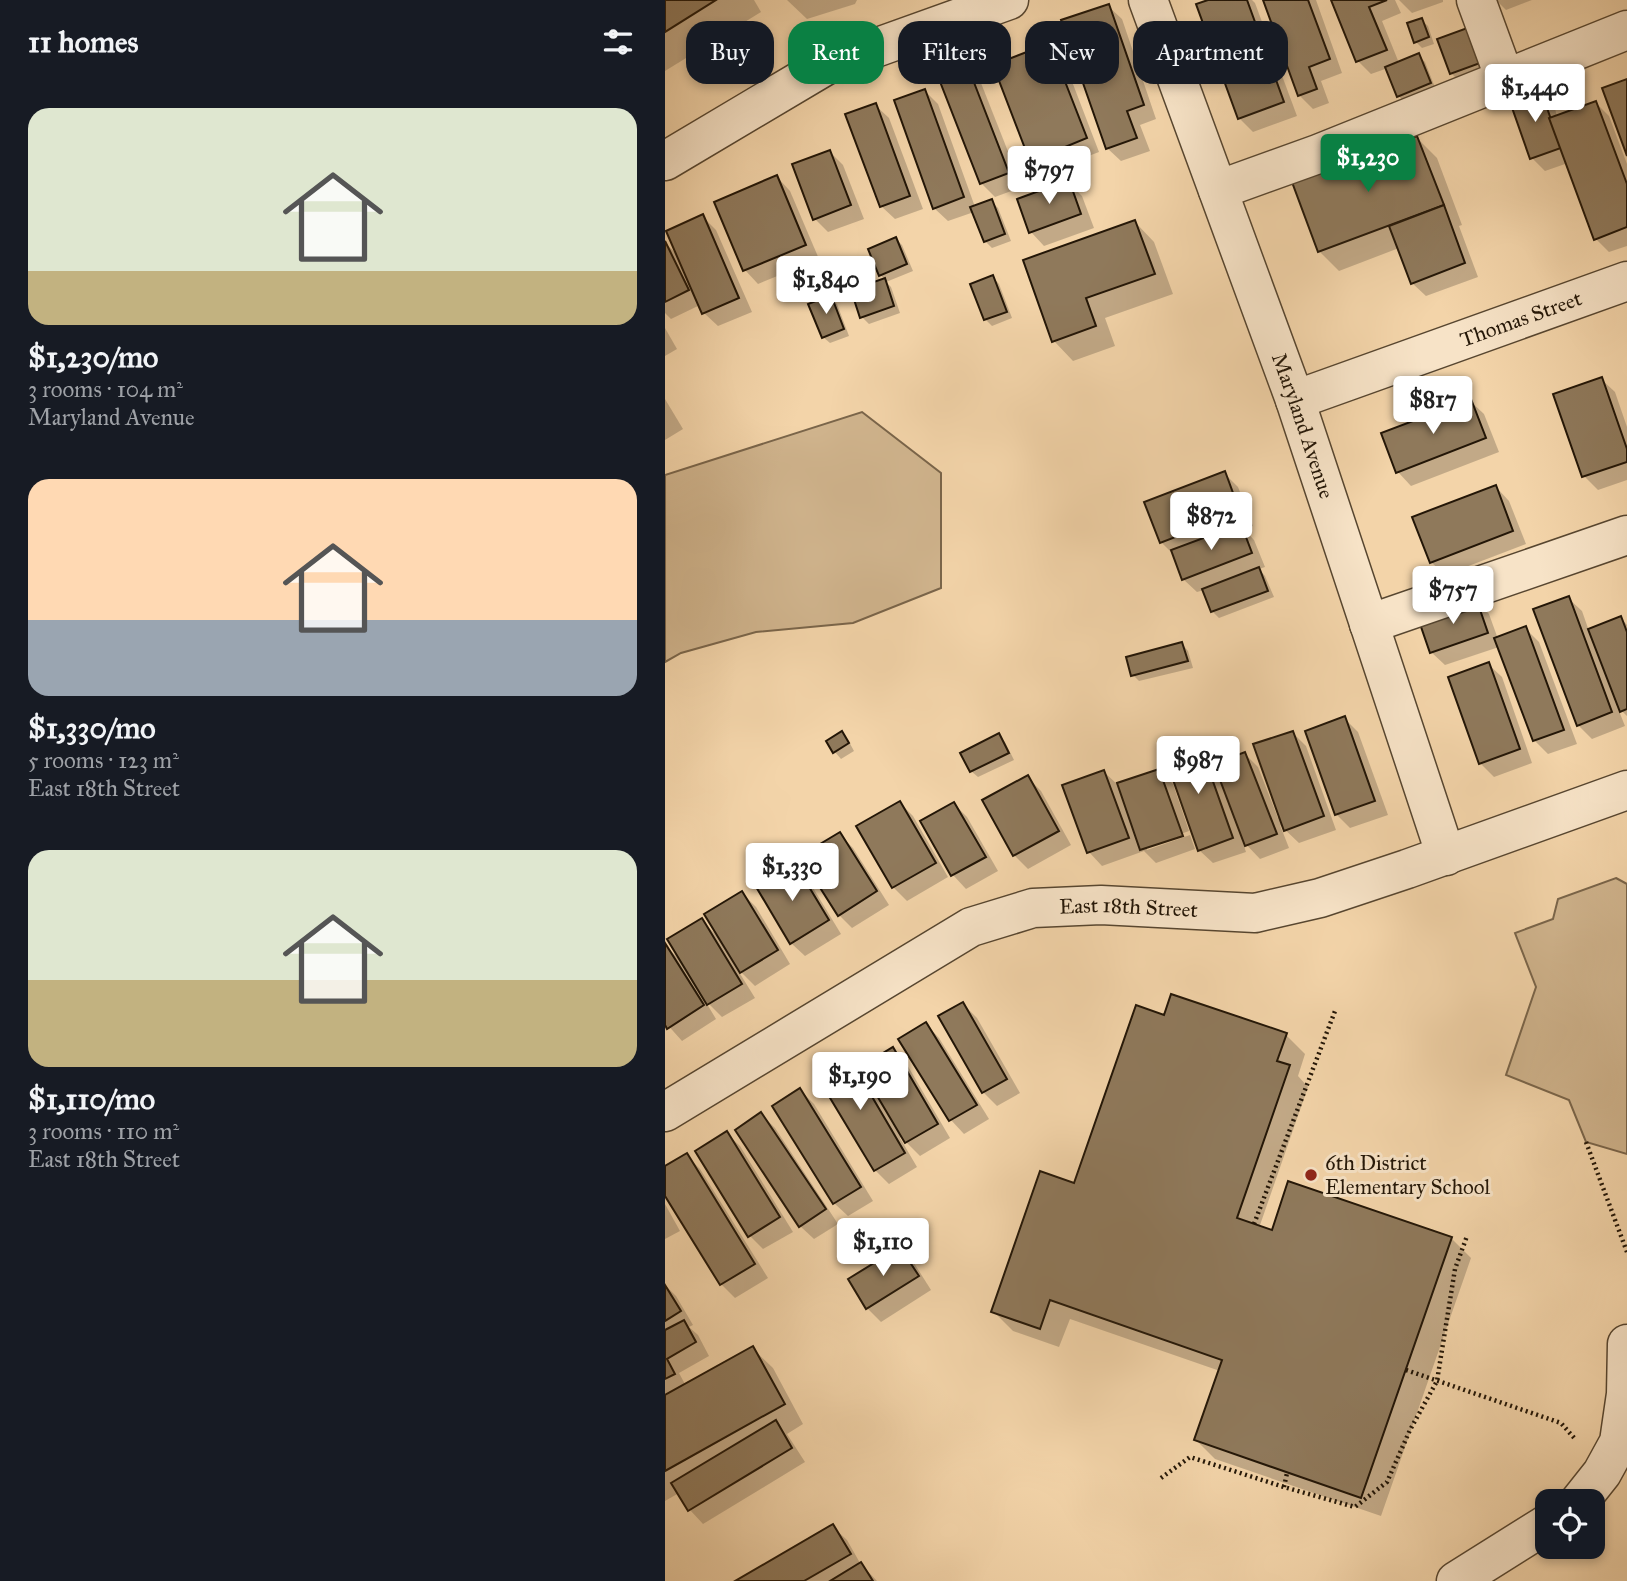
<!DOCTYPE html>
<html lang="en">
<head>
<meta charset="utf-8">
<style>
  body { margin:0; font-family:"IM FELL Great Primer",serif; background:#20242c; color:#f1f3f6; height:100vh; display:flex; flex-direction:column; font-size:26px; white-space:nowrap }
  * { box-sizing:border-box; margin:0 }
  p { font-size:23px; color:#9ea1a6 }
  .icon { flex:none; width:38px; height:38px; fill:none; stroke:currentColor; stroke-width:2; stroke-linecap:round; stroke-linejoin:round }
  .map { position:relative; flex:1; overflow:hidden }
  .details { display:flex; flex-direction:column; background:#171b24; width:665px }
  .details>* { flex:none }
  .guide { position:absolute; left:21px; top:21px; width:665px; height:63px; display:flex; gap:14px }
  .controls { position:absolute; left:870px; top:1489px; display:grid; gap:14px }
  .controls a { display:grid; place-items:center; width:70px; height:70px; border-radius:14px; background:#171b24; box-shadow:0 4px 10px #0003; font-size:35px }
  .price { position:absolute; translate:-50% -60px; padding:0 16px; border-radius:7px; background:#fff; color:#222; font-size:23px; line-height:46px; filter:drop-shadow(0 2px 4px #0008) }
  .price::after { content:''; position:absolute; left:50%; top:42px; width:21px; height:16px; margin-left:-10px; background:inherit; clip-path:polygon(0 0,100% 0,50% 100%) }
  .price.current { background:#0b8043; color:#fff }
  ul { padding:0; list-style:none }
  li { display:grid; align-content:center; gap:14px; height:371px; padding:0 28px }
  li span { display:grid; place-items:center; height:217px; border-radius:21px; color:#555 }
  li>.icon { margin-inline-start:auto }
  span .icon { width:126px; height:126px; fill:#fffc; stroke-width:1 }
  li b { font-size:30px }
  h2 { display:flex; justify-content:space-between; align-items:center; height:84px; padding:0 28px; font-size:30px }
  .chip { padding:0 24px; border-radius:21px; background:#171b24; box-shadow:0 4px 10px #0003; font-size:24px; line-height:63px }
  .chip.current { background:#0b8043; color:#fff }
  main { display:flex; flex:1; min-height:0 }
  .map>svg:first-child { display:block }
  .green { fill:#d0b48d; stroke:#7a654a; stroke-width:2 }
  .shadow { fill:#0003 }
  .building { fill:#8f795b; stroke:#231607; stroke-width:2 }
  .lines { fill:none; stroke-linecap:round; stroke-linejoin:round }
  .minor-casing { stroke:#574630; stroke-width:41 }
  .path { stroke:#231607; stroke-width:4.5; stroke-dasharray:2 3.5; stroke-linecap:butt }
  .minor { stroke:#f7e3c7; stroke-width:38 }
  .poi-dot { fill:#8f2418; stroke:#f7e3c7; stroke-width:2.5 }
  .labels { text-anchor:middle; stroke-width:6; stroke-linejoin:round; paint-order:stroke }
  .street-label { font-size:21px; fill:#231607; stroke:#f7e3c7 }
  .poi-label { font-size:21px; fill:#231607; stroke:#f7e3c7; text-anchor:start }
</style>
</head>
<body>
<main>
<section class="details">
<h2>11 homes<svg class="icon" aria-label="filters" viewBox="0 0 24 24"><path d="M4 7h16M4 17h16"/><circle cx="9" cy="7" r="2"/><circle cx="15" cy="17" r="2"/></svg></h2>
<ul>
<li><span style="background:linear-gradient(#dfe7d0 75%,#c2b280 0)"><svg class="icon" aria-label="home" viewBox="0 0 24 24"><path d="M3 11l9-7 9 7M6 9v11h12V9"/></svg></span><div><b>$1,230/mo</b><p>3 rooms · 104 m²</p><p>Maryland Avenue</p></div></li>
<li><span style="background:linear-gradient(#ffd9b3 65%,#9aa5b1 0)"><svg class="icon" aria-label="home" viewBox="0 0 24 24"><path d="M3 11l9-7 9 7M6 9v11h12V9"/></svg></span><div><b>$1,330/mo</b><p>5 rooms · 123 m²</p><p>East 18th Street</p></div></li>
<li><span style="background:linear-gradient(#dfe7d0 60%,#c2b280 0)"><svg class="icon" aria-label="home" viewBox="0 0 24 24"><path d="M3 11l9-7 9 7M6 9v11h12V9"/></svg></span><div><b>$1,110/mo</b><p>3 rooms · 110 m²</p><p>East 18th Street</p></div></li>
</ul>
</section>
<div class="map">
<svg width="962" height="1581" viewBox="0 0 962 1581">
  <rect width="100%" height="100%" fill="#f3d4a9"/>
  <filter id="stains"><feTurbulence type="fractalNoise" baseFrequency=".00286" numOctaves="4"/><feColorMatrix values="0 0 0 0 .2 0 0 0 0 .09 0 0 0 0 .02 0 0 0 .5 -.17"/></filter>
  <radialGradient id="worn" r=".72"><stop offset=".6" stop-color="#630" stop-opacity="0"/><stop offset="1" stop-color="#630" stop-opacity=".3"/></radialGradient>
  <g class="green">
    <path d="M 197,412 L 276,473 L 276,588 L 188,623 L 91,632 L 16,653 L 0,662 L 0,475 Z"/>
    <path d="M 951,878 L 962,884 L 962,1154 L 921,1142 L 904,1100 L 841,1075 L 871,987 L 850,933 L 888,919 L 893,899 Z"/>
  </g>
  <g class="shadow">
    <path d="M 0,0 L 89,0 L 96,12 L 0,71 Z"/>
    <path d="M 122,0 L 192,0 L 190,4 L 142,19 Z"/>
    <path d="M 548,0 L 587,0 L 590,3 L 632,116 L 588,132 L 574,118 Z"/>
    <path d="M 600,0 L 651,0 L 677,73 L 656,81 L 664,103 L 648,109 L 634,95 Z"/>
    <path d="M 668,0 L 730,0 L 736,13 L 717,21 L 734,63 L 753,55 L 760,62 L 771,90 L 740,103 L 734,96 L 723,68 L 706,74 L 693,61 Z"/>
    <path d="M 734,0 L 778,0 L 778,2 L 747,13 Z"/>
    <path d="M 831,0 L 867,0 L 841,10 Z"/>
    <path d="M 443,6 L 457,19 L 491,119 L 475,125 L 485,151 L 456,161 L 442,148 Z"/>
    <path d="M 756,20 L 763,26 L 769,44 L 757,48 L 751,42 Z"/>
    <path d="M 774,40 L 824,69 L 793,80 L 786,73 Z"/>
    <path d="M 385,45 L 398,58 L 434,152 L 408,162 L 417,187 L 411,190 L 417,196 L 429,228 L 379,246 L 366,232 L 382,190 L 376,184 L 331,66 Z"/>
    <path d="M 303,69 L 316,83 L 357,187 L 330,197 L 316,183 Z"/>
    <path d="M 875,90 L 889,104 L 892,117 L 931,103 L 944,116 L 962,164 L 962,246 L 944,252 L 931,239 L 903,163 L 880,171 L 867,158 Z"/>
    <path d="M 260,91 L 273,104 L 310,207 L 326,201 L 333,208 L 346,241 L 327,248 L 320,241 L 309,212 L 283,221 L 269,208 Z"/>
    <path d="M 210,105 L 224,118 L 258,209 L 230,219 L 216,206 Z"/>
    <path d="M 752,138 L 772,158 L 797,225 L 794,226 L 813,277 L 761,296 L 747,283 L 734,248 L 674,271 L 654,251 Z"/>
    <path d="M 165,152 L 178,165 L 199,219 L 163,232 L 150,219 Z"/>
    <path d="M 112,177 L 125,191 L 154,259 L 93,284 L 80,270 L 51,203 Z"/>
    <path d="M 37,216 L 51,230 L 87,312 L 53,326 L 39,313 L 35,305 L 6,319 L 0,313 L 0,243 L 15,257 Z"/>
    <path d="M 470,222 L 489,242 L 508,294 L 440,318 L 450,346 L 408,361 L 389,341 Z"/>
    <path d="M 231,239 L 237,245 L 248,271 L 221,282 L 226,287 L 235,313 L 204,324 L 197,317 L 221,280 L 215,275 Z"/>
    <path d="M 328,277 L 334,284 L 347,318 L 327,326 L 321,320 L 307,285 Z"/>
    <path d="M 165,298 L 172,304 L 184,336 L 165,343 L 158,337 Z"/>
    <path d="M 0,328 L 12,349 L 0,356 Z"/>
    <path d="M 936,379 L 950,392 L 962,427 L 962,480 L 933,490 L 919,476 Z"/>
    <path d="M 0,399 L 18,429 L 0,440 Z"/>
    <path d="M 805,401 L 819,414 L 834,452 L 746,486 L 733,472 L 719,434 Z"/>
    <path d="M 559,473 L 573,487 L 588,526 L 579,529 L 589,540 L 600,567 L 594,569 L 600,576 L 609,597 L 554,618 L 547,611 L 539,590 L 532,592 L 518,579 L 510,556 L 496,542 Z"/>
    <path d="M 831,487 L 844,501 L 861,544 L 780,575 L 766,562 Z"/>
    <path d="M 903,598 L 917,611 L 924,631 L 956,618 L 962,625 L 962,716 L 952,706 L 960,726 L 927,739 L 913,725 Z"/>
    <path d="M 811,600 L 824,614 L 833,639 L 860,628 L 874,642 L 912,744 L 883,754 L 869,740 L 834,647 L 780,665 L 766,652 Z"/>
    <path d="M 517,644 L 523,651 L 528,668 L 474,681 L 468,675 Z"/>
    <path d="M 823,664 L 837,677 L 867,763 L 829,777 L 815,763 Z"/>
    <path d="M 679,718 L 693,732 L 723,815 L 685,828 L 672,815 L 642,732 Z"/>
    <path d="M 176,733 L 183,740 L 189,751 L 176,759 L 170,752 L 163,741 Z"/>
    <path d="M 628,733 L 641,746 L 671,830 L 634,843 L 615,825 L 624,848 L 595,859 L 577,840 L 581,852 L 548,863 L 534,850 L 534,744 L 547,757 L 550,765 L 580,754 L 593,767 L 613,818 L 616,817 Z"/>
    <path d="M 333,735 L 340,742 L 349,760 L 313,777 L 306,771 Z"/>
    <path d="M 494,771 L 508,784 L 524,831 L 482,846 L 482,850 L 525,835 L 530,849 L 491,863 L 479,851 L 437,866 L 424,852 L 439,772 L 453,785 Z"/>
    <path d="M 363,778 L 376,791 L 406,845 L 363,869 L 349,855 Z"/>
    <path d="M 235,803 L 248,816 L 283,877 L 242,901 L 228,887 Z"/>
    <path d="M 289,804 L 302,817 L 333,871 L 301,889 L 288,875 L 257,822 Z"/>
    <path d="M 174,834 L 188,848 L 224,905 L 187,928 L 174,915 Z"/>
    <path d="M 129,864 L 142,878 L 176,934 L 140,956 L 126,943 Z"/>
    <path d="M 77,893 L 91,907 L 125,964 L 90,986 L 75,971 L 74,972 L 90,998 L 57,1017 L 43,1003 L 42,1004 L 51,1019 L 17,1041 L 0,1022 L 0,945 L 16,961 L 37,920 L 53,937 Z"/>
    <path d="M 298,1004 L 312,1018 L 355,1093 L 332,1106 L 318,1092 Z"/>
    <path d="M 500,1017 L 621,1035 L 640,1054 L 633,1076 L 643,1087 L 594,1228 L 608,1232 L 786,1238 L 806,1258 L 716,1516 L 550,1459 L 531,1440 L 555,1371 L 405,1319 L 394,1347 L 348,1331 L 328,1311 L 410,1185 Z"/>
    <path d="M 261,1024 L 274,1038 L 324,1119 L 299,1134 L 286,1120 L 236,1040 Z"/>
    <path d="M 228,1049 L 241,1063 L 285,1138 L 255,1156 L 236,1137 L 235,1138 L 252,1167 L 224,1184 L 210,1170 L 182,1056 L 200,1075 Z"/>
    <path d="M 135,1090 L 149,1104 L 208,1201 L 183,1216 L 169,1203 Z"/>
    <path d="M 96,1114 L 110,1128 L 173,1224 L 149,1239 L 135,1226 Z"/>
    <path d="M 61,1133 L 75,1146 L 128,1232 L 98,1249 L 85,1236 Z"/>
    <path d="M 21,1155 L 35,1169 L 103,1278 L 70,1298 L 56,1284 L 0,1193 L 0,1168 Z"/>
    <path d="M 0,1204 L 15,1231 L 0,1239 Z"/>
    <path d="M 235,1249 L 249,1263 L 266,1290 L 216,1322 L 202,1308 Z"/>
    <path d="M 0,1285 L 11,1296 L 28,1325 L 24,1327 L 33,1335 L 44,1356 L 14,1373 L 21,1386 L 88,1349 L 108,1368 L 138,1424 L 122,1434 L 140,1462 L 38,1524 L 25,1510 L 14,1493 L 0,1501 Z"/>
    <path d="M 168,1527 L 182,1540 L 195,1563 L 212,1581 L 74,1581 Z"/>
  </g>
  <g class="building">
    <path d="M 0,0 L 51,0 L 0,32 Z"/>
    <path d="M 543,0 L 582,0 L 619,102 L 573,119 L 531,4 Z"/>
    <path d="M 598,0 L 643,0 L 665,59 L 644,67 L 652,89 L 633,96 Z"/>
    <path d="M 666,0 L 722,0 L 704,7 L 722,50 L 691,62 Z"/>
    <path d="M 444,4 L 479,105 L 462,111 L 472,138 L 441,149 L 396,20 Z"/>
    <path d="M 757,18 L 764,37 L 749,43 L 742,23 Z"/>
    <path d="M 805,27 L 818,62 L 785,74 L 772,39 Z"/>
    <path d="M 385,43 L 422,138 L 395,149 L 405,174 L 374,185 L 328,65 Z"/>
    <path d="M 754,53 L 766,83 L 732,97 L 720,67 Z"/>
    <path d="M 303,67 L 344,173 L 315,184 L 274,79 Z"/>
    <path d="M 962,79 L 962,156 L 937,88 Z"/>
    <path d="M 875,88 L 896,148 L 865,159 L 844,99 Z"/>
    <path d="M 260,89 L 299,197 L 268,209 L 229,100 Z"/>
    <path d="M 931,101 L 962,184 L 962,227 L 929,240 L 884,118 Z"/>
    <path d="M 211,103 L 245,196 L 215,207 L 180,114 Z"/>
    <path d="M 752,136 L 779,205 L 653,252 L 627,182 Z"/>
    <path d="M 165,150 L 186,205 L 148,220 L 127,164 Z"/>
    <path d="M 112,175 L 141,245 L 78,271 L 49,202 Z"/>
    <path d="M 404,180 L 416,214 L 364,233 L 352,199 Z"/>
    <path d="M 327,199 L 340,234 L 319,242 L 305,207 Z"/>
    <path d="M 779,205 L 800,263 L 746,284 L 724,226 Z"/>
    <path d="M 38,214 L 74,298 L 37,314 L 1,231 Z"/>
    <path d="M 470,220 L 490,274 L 421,298 L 431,326 L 387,342 L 358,260 Z"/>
    <path d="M 231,237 L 242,264 L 214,276 L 203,249 Z"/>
    <path d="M 0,241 L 24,290 L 0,302 Z"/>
    <path d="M 328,275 L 342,312 L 319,320 L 305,284 Z"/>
    <path d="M 220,278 L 229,306 L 195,318 L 186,290 Z"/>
    <path d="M 166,295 L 179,329 L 157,338 L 143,304 Z"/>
    <path d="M 937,377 L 962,449 L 962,462 L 917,477 L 888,394 Z"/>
    <path d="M 806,399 L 821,438 L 731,473 L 716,433 Z"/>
    <path d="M 560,471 L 575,512 L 495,543 L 479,502 Z"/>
    <path d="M 831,485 L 848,531 L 765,563 L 747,517 Z"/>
    <path d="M 576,524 L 587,553 L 517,580 L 506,550 Z"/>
    <path d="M 594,567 L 603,591 L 546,612 L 537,589 Z"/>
    <path d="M 904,596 L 947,712 L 912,726 L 868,609 Z"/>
    <path d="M 811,598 L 823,633 L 765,653 L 753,618 Z"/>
    <path d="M 956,616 L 962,632 L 962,709 L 955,712 L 923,629 Z"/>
    <path d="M 861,626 L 899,730 L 868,741 L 829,638 Z"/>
    <path d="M 517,642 L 523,661 L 466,676 L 461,657 Z"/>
    <path d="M 824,662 L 855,749 L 814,764 L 783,677 Z"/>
    <path d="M 680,716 L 710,801 L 670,815 L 640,731 Z"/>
    <path d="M 177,731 L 184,743 L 168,753 L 161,741 Z"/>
    <path d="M 628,731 L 659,816 L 619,831 L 588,744 Z"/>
    <path d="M 334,733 L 344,753 L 305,772 L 295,753 Z"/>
    <path d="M 534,742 L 568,838 L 533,851 L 499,754 Z"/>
    <path d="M 580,752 L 612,834 L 580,846 L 549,764 Z"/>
    <path d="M 494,769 L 518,836 L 475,850 L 452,783 Z"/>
    <path d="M 439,770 L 464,838 L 422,853 L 397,785 Z"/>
    <path d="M 363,775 L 394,831 L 348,856 L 317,800 Z"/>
    <path d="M 235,801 L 271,863 L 227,888 L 191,826 Z"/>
    <path d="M 289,802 L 321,857 L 286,876 L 255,821 Z"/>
    <path d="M 175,832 L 212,891 L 173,916 L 135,856 Z"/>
    <path d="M 129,862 L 164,920 L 125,944 L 90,885 Z"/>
    <path d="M 77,891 L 113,950 L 75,973 L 39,914 Z"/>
    <path d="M 37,918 L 77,984 L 42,1005 L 2,939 Z"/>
    <path d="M 0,943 L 39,1005 L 2,1029 L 0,1025 Z"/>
    <path d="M 506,994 L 622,1033 L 612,1061 L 625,1065 L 572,1218 L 607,1230 L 623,1181 L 787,1237 L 696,1498 L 529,1440 L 557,1360 L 385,1300 L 375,1329 L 326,1312 L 375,1171 L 409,1183 L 471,1005 L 499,1015 Z"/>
    <path d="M 298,1002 L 342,1079 L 317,1093 L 273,1016 Z"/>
    <path d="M 261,1022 L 312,1105 L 284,1121 L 233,1039 Z"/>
    <path d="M 228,1047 L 273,1124 L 240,1143 L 195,1067 Z"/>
    <path d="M 182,1054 L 240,1153 L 209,1171 L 150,1073 Z"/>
    <path d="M 135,1088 L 196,1187 L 168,1204 L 107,1106 Z"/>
    <path d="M 96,1112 L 161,1209 L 134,1227 L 70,1130 Z"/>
    <path d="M 62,1131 L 115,1217 L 83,1237 L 30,1151 Z"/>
    <path d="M 22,1153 L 90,1264 L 55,1285 L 0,1196 L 0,1166 Z"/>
    <path d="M 235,1247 L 254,1276 L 201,1309 L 183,1279 Z"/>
    <path d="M 0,1285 L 16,1311 L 0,1321 Z"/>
    <path d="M 19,1320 L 31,1342 L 2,1359 L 10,1374 L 0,1379 L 0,1330 Z"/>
    <path d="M 88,1346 L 120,1404 L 0,1471 L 0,1395 Z"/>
    <path d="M 111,1420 L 127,1448 L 23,1511 L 6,1483 Z"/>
    <path d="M 168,1524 L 186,1554 L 139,1581 L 70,1581 Z"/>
    <path d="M 196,1562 L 208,1581 L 165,1581 Z"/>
  </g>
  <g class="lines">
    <defs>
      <g id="minor">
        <path id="s1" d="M 483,0 L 630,400 L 781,856"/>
        <path d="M 811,0 L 840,79"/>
        <path d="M 0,161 L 160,66 L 344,0"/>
        <path d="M 553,190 L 653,154 L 962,30"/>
        <path id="s2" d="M 630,400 L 962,281"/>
        <path d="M 704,624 L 962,535"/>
        <path id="s3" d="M 0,1112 L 306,927 L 368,908 L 436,905 L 590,913 L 655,898 L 742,869 L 962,790"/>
        <path d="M 914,1502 L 937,1473 L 954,1442 L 961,1394 L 962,1344"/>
        <path d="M 791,1581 L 882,1524"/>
      </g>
    </defs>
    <use href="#minor" class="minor-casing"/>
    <g class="path">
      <path d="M 921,1142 L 962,1252"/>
      <path d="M 589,1224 L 670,1011"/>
      <path d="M 741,1370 L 896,1423 L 911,1440"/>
      <path d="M 496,1478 L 525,1457 L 619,1487 L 690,1507 L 722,1482 L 745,1430 L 772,1381 L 790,1269 L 802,1236"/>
      <path d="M 619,1487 L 622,1473"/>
    </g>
    <use href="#minor" class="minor"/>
  </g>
  <circle class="poi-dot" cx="646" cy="1175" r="7"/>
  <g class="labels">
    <g class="street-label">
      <text dy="7" stroke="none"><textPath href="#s2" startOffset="240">Thomas Street</textPath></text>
      <text dy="7" stroke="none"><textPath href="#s1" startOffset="453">Maryland Avenue</textPath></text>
      <text dy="7" stroke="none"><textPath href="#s3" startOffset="518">East 18th Street</textPath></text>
    </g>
    <g class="poi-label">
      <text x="660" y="1170">6th District<tspan x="660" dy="24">Elementary School</tspan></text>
    </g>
  </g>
  <rect width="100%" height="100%" filter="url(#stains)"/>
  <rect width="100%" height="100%" fill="url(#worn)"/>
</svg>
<div class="controls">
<a><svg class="icon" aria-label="locate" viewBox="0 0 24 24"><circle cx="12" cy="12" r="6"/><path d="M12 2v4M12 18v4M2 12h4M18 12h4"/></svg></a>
</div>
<b class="price" style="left:870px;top:124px">$1,440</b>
<b class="price current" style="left:703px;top:194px">$1,230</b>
<b class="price" style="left:384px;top:206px">$797</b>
<b class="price" style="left:161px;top:316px">$1,840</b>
<b class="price" style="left:768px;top:436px">$817</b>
<b class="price" style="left:546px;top:552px">$872</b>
<b class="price" style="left:788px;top:626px">$757</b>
<b class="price" style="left:533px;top:796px">$987</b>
<b class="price" style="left:127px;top:903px">$1,330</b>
<b class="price" style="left:195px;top:1112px">$1,190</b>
<b class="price" style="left:218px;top:1278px">$1,110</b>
<div class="guide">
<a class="chip">Buy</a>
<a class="chip current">Rent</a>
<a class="chip">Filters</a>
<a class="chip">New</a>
<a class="chip">Apartment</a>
</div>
</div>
</main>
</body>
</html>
